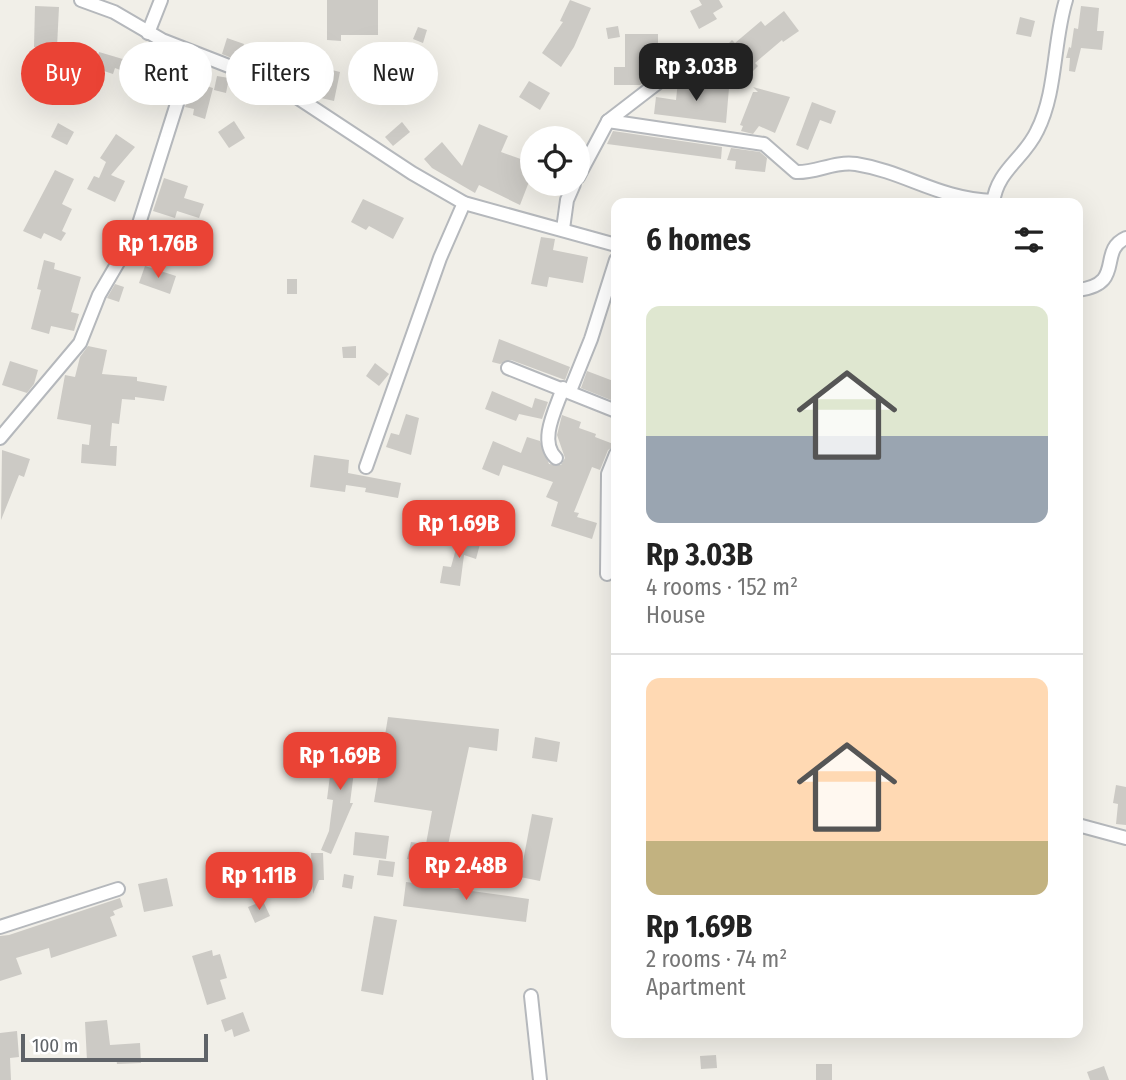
<!DOCTYPE html>
<html lang="en">
<head>
<meta charset="utf-8">
<style>
  body { margin:0; font-family:"Fira Sans Condensed",sans-serif; background:#f6f6f6; color:#222; height:100vh; display:flex; flex-direction:column; font-size:26px; white-space:nowrap }
  * { box-sizing:border-box; margin:0 }
  p { font-size:23px; color:#767676 }
  .icon { flex:none; width:38px; height:38px; fill:none; stroke:currentColor; stroke-width:2; stroke-linecap:round; stroke-linejoin:round }
  .map { position:relative; flex:1; overflow:hidden }
  .sheet { position:absolute; left:611px; top:198px; width:472px; height:840px; display:flex; flex-direction:column; background:#fff; border-radius:14px; box-shadow:0 7px 28px #0002 }
  .sheet>* { flex:none }
  .guide { position:absolute; left:21px; top:42px; width:485px; height:63px; display:flex; gap:14px }
  .buttons { position:absolute; left:520px; top:126px; display:grid; gap:14px }
  .buttons a { display:grid; place-items:center; width:70px; height:70px; border-radius:50%; background:#fff; box-shadow:0 7px 28px #0002; font-size:35px }
  .scale { position:absolute; left:21px; bottom:18px; width:187px; box-sizing:border-box; padding-left:7px; border:4px solid #5f6368; border-top:0; font-size:19px; line-height:24px; white-space:nowrap; color:#5f6368; -webkit-text-stroke:5px #fff; paint-order:stroke }
  .price { position:absolute; translate:-50% -60px; padding:0 16px; border-radius:14px; background:#ea4335; color:#fff; font-size:23px; line-height:46px; filter:drop-shadow(0 2px 4px #0008) }
  .price::after { content:''; position:absolute; left:50%; top:42px; width:21px; height:16px; margin-left:-10px; background:inherit; clip-path:polygon(0 0,100% 0,50% 100%) }
  .price.selected { background:#222; color:#fff }
  ul { padding:0; list-style:none }
  li { display:grid; align-content:center; gap:14px; height:371px; padding:0 35px }
  li+li { border-top:2px solid #e0e0e0 }
  li span { display:grid; place-items:center; height:217px; border-radius:14px; color:#555 }
  li>.icon { margin-inline-start:auto }
  span .icon { width:126px; height:126px; fill:#fffc; stroke-width:1 }
  li b { font-size:30px }
  h2 { display:flex; justify-content:space-between; align-items:center; height:84px; padding:0 35px; font-size:30px }
  .tag { padding:0 24px; border-radius:32px; background:#fff; box-shadow:0 7px 28px #0002; font-size:24px; line-height:63px }
  .tag.selected { background:#ea4335; color:#fff }
  .map>svg:first-child { display:block }
  .building { fill:#cccac5 }
  .lines { fill:none; stroke-linecap:round; stroke-linejoin:round }
  .minor-casing { stroke:#b5b8bc; stroke-width:16 }
  .minor { stroke:#fff; stroke-width:12 }
</style>
</head>
<body>
<div class="map">
<svg width="1126" height="1080" viewBox="0 0 1126 1080">
  <rect width="100%" height="100%" fill="#f1efe8"/>
  <g class="building">
    <path d="M 327,0 L 378,0 L 378,35 L 341,35 L 341,41 L 327,40 Z"/>
    <path d="M 570,0 L 591,8 L 574,47 L 561,67 L 542,53 L 563,22 L 560,21 Z"/>
    <path d="M 699,0 L 719,0 L 723,7 L 713,13 L 717,19 L 699,29 L 690,11 L 702,5 Z"/>
    <path d="M 35,6 L 59,7 L 57,47 L 34,47 Z"/>
    <path d="M 1081,6 L 1099,8 L 1097,31 L 1104,31 L 1102,50 L 1081,48 L 1075,72 L 1069,71 L 1070,58 L 1066,58 L 1069,47 L 1071,48 L 1074,28 L 1078,29 Z"/>
    <path d="M 784,11 L 799,31 L 783,42 L 782,40 L 755,63 L 758,66 L 747,77 L 743,77 L 719,53 L 732,40 L 735,43 L 761,21 L 765,26 Z"/>
    <path d="M 1020,17 L 1035,21 L 1031,37 L 1016,34 Z"/>
    <path d="M 618,26 L 620,37 L 608,39 L 606,28 Z"/>
    <path d="M 418,27 L 427,30 L 423,43 L 413,39 Z"/>
    <path d="M 625,34 L 658,34 L 658,54 L 652,54 L 652,59 L 646,59 L 646,81 L 640,85 L 614,85 L 614,67 L 625,67 Z"/>
    <path d="M 227,38 L 244,44 L 239,61 L 222,54 Z"/>
    <path d="M 152,51 L 172,62 L 164,77 L 144,67 Z"/>
    <path d="M 99,52 L 126,60 L 123,71 L 115,68 L 113,74 L 98,69 L 100,64 L 96,62 Z"/>
    <path d="M 328,69 L 340,72 L 334,101 L 321,98 Z"/>
    <path d="M 217,76 L 229,78 L 226,93 L 214,90 Z"/>
    <path d="M 529,81 L 550,93 L 540,110 L 519,97 Z"/>
    <path d="M 678,81 L 729,88 L 726,123 L 654,114 L 656,97 L 676,100 Z"/>
    <path d="M 193,82 L 213,88 L 205,119 L 193,115 L 194,109 L 185,107 Z"/>
    <path d="M 753,87 L 790,97 L 775,133 L 759,126 L 753,134 L 741,131 L 743,126 L 740,125 L 753,92 L 758,92 Z"/>
    <path d="M 812,102 L 836,111 L 831,124 L 820,120 L 808,150 L 796,145 Z"/>
    <path d="M 234,121 L 245,138 L 229,148 L 218,132 Z"/>
    <path d="M 402,122 L 410,132 L 393,146 L 385,137 Z"/>
    <path d="M 58,123 L 74,132 L 67,145 L 51,137 Z"/>
    <path d="M 479,124 L 508,136 L 501,152 L 532,163 L 532,174 L 520,205 L 479,185 L 475,193 L 432,168 L 424,159 L 442,142 L 462,166 Z"/>
    <path d="M 613,131 L 722,147 L 721,159 L 607,144 Z"/>
    <path d="M 116,134 L 135,147 L 111,175 L 125,181 L 115,202 L 87,189 L 94,176 L 99,178 L 106,162 L 100,158 Z"/>
    <path d="M 731,148 L 760,152 L 767,158 L 765,172 L 735,169 L 736,161 L 727,160 Z"/>
    <path d="M 55,170 L 74,179 L 62,204 L 72,209 L 62,231 L 66,233 L 61,241 L 44,233 L 41,239 L 23,231 Z"/>
    <path d="M 164,178 L 188,186 L 184,198 L 204,204 L 199,218 L 177,211 L 175,218 L 153,211 Z"/>
    <path d="M 363,199 L 404,218 L 393,239 L 369,226 L 366,230 L 351,222 Z"/>
    <path d="M 541,237 L 555,239 L 553,250 L 588,257 L 583,283 L 549,277 L 547,287 L 531,284 Z"/>
    <path d="M 44,260 L 55,263 L 54,269 L 81,277 L 71,312 L 79,314 L 74,331 L 51,326 L 49,334 L 31,329 L 41,290 L 37,289 Z"/>
    <path d="M 145,266 L 176,276 L 170,294 L 139,283 Z"/>
    <rect x="287" y="279" width="10" height="15"/>
    <path d="M 115,284 L 124,287 L 119,302 L 107,298 Z"/>
    <path d="M 499,339 L 570,367 L 565,380 L 511,360 L 500,364 L 492,362 Z"/>
    <path d="M 88,346 L 107,350 L 102,374 L 137,377 L 137,381 L 167,386 L 164,401 L 135,397 L 135,400 L 122,399 L 119,424 L 112,423 L 110,446 L 117,446 L 116,466 L 81,463 L 82,444 L 89,445 L 91,425 L 57,419 L 65,375 L 75,377 L 80,357 Z"/>
    <path d="M 356,346 L 356,358 L 343,358 L 342,347 Z"/>
    <path d="M 10,361 L 38,370 L 34,384 L 27,393 L 2,385 Z"/>
    <path d="M 375,363 L 389,374 L 379,386 L 366,376 Z"/>
    <path d="M 587,371 L 616,382 L 616,402 L 581,388 Z"/>
    <path d="M 492,391 L 532,408 L 535,398 L 548,402 L 542,419 L 519,414 L 516,421 L 485,409 Z"/>
    <path d="M 406,414 L 419,418 L 411,455 L 386,447 L 391,433 L 399,435 Z"/>
    <path d="M 562,415 L 581,422 L 579,428 L 596,434 L 595,437 L 616,445 L 608,450 L 600,470 L 592,467 L 574,512 L 579,513 L 577,517 L 597,523 L 592,539 L 551,526 L 558,502 L 546,497 L 553,482 L 503,465 L 499,476 L 482,469 L 493,441 L 521,453 L 527,437 L 540,441 L 549,464 L 561,465 L 565,458 L 557,435 Z"/>
    <path d="M 2,450 L 30,459 L 24,477 L 19,475 L 1,520 Z"/>
    <path d="M 314,455 L 349,460 L 348,473 L 401,483 L 398,498 L 365,492 L 366,488 L 346,485 L 345,492 L 310,487 Z"/>
    <path d="M 462,527 L 468,528 L 466,540 L 480,544 L 476,559 L 464,555 L 460,586 L 440,583 L 443,566 L 451,567 Z"/>
    <path d="M 388,717 L 499,729 L 497,751 L 469,747 L 448,845 L 439,843 L 436,864 L 407,859 L 411,842 L 426,844 L 432,811 L 374,802 Z"/>
    <path d="M 535,737 L 560,742 L 557,762 L 532,758 Z"/>
    <path d="M 334,745 L 357,748 L 350,803 L 353,803 L 331,854 L 321,850 L 329,831 L 333,800 L 327,799 Z"/>
    <path d="M 1116,785 L 1126,787 L 1126,825 L 1116,824 L 1118,804 L 1113,803 Z"/>
    <path d="M 532,814 L 553,818 L 540,881 L 520,877 Z"/>
    <path d="M 355,832 L 389,836 L 386,859 L 353,855 Z"/>
    <path d="M 311,853 L 323,853 L 324,880 L 319,880 L 313,894 Z"/>
    <path d="M 379,860 L 395,862 L 393,877 L 377,875 Z"/>
    <path d="M 344,874 L 354,876 L 352,889 L 342,887 Z"/>
    <path d="M 167,878 L 173,906 L 144,912 L 138,884 Z"/>
    <path d="M 406,882 L 529,899 L 526,922 L 403,906 Z"/>
    <path d="M 120,898 L 123,907 L 113,911 L 115,915 L 110,917 L 117,936 L 51,958 L 49,948 L 16,958 L 22,974 L 0,981 L 0,936 L 9,935 Z"/>
    <path d="M 263,901 L 270,916 L 255,923 L 248,907 Z"/>
    <path d="M 374,916 L 397,920 L 383,995 L 361,991 Z"/>
    <path d="M 212,950 L 213,956 L 220,954 L 227,978 L 220,980 L 226,999 L 207,1005 L 192,956 Z"/>
    <path d="M 243,1012 L 250,1031 L 234,1037 L 232,1029 L 225,1032 L 221,1020 Z"/>
    <path d="M 107,1020 L 110,1045 L 140,1043 L 141,1063 L 117,1064 L 116,1058 L 87,1061 L 85,1022 Z"/>
    <path d="M 17,1031 L 19,1057 L 10,1058 L 11,1080 L 0,1080 L 0,1033 Z"/>
    <path d="M 716,1055 L 717,1068 L 701,1069 L 700,1056 Z"/>
    <rect x="816" y="1064" width="16" height="16"/>
    <path d="M 1104,1066 L 1109,1080 L 1090,1080 L 1087,1072 Z"/>
  </g>
  <g class="lines">
    <defs>
      <g id="minor">
        <path d="M 81,0 L 114,12 L 162,40 L 280,86 L 412,173 L 464,203 L 616,245"/>
        <path d="M 148,33 L 161,0"/>
        <path d="M 608,121 L 764,144 L 796,172 C 816,173 834,161 856,164 C 906,172 938,199 993,201"/>
        <path d="M 578,177 L 608,121 L 686,61"/>
        <path d="M 993,203 C 997,170 1024,159 1037,131 C 1057,92 1053,42 1066,0"/>
        <path d="M 563,229 L 567,200 L 574,184"/>
        <path d="M 1078,290 C 1126,284 1097,251 1126,238"/>
        <path d="M 508,368 L 616,411"/>
        <path d="M 570,391 L 591,339 L 616,260"/>
        <path d="M 0,438 L 80,343 L 99,295 L 137,230 L 193,53"/>
        <path d="M 556,458 C 538,441 556,409 563,388"/>
        <path d="M 366,467 L 440,258 L 464,203"/>
        <path d="M 607,574 L 608,474 L 616,454"/>
        <path d="M 1078,825 L 1126,838"/>
        <path d="M 0,927 L 118,889"/>
        <path d="M 531,996 L 540,1080"/>
      </g>
    </defs>
    <use href="#minor" class="minor-casing"/>
    <use href="#minor" class="minor"/>
  </g>
</svg>
<div class="buttons">
<a><svg class="icon" aria-label="locate" viewBox="0 0 24 24"><circle cx="12" cy="12" r="6"/><path d="M12 2v4M12 18v4M2 12h4M18 12h4"/></svg></a>
</div>
<div class="scale">100 m</div>
<b class="price selected" style="left:696px;top:103px">Rp 3.03B</b>
<b class="price" style="left:158px;top:280px">Rp 1.76B</b>
<b class="price" style="left:459px;top:560px">Rp 1.69B</b>
<b class="price" style="left:340px;top:792px">Rp 1.69B</b>
<b class="price" style="left:466px;top:902px">Rp 2.48B</b>
<b class="price" style="left:259px;top:912px">Rp 1.11B</b>
<div class="guide">
<a class="tag selected">Buy</a>
<a class="tag">Rent</a>
<a class="tag">Filters</a>
<a class="tag">New</a>
</div>
<section class="sheet">
<h2>6 homes<svg class="icon" aria-label="filters" viewBox="0 0 24 24"><path d="M4 7h16M4 17h16"/><circle cx="9" cy="7" r="2"/><circle cx="15" cy="17" r="2"/></svg></h2>
<ul>
<li><span style="background:linear-gradient(#dfe7d0 60%,#9aa5b1 0)"><svg class="icon" aria-label="home" viewBox="0 0 24 24"><path d="M3 11l9-7 9 7M6 9v11h12V9"/></svg></span><div><b>Rp 3.03B</b><p>4 rooms · 152 m²</p><p>House</p></div></li>
<li><span style="background:linear-gradient(#ffd9b3 75%,#c2b280 0)"><svg class="icon" aria-label="home" viewBox="0 0 24 24"><path d="M3 11l9-7 9 7M6 9v11h12V9"/></svg></span><div><b>Rp 1.69B</b><p>2 rooms · 74 m²</p><p>Apartment</p></div></li>
</ul>
</section>
</div>
</body>
</html>
